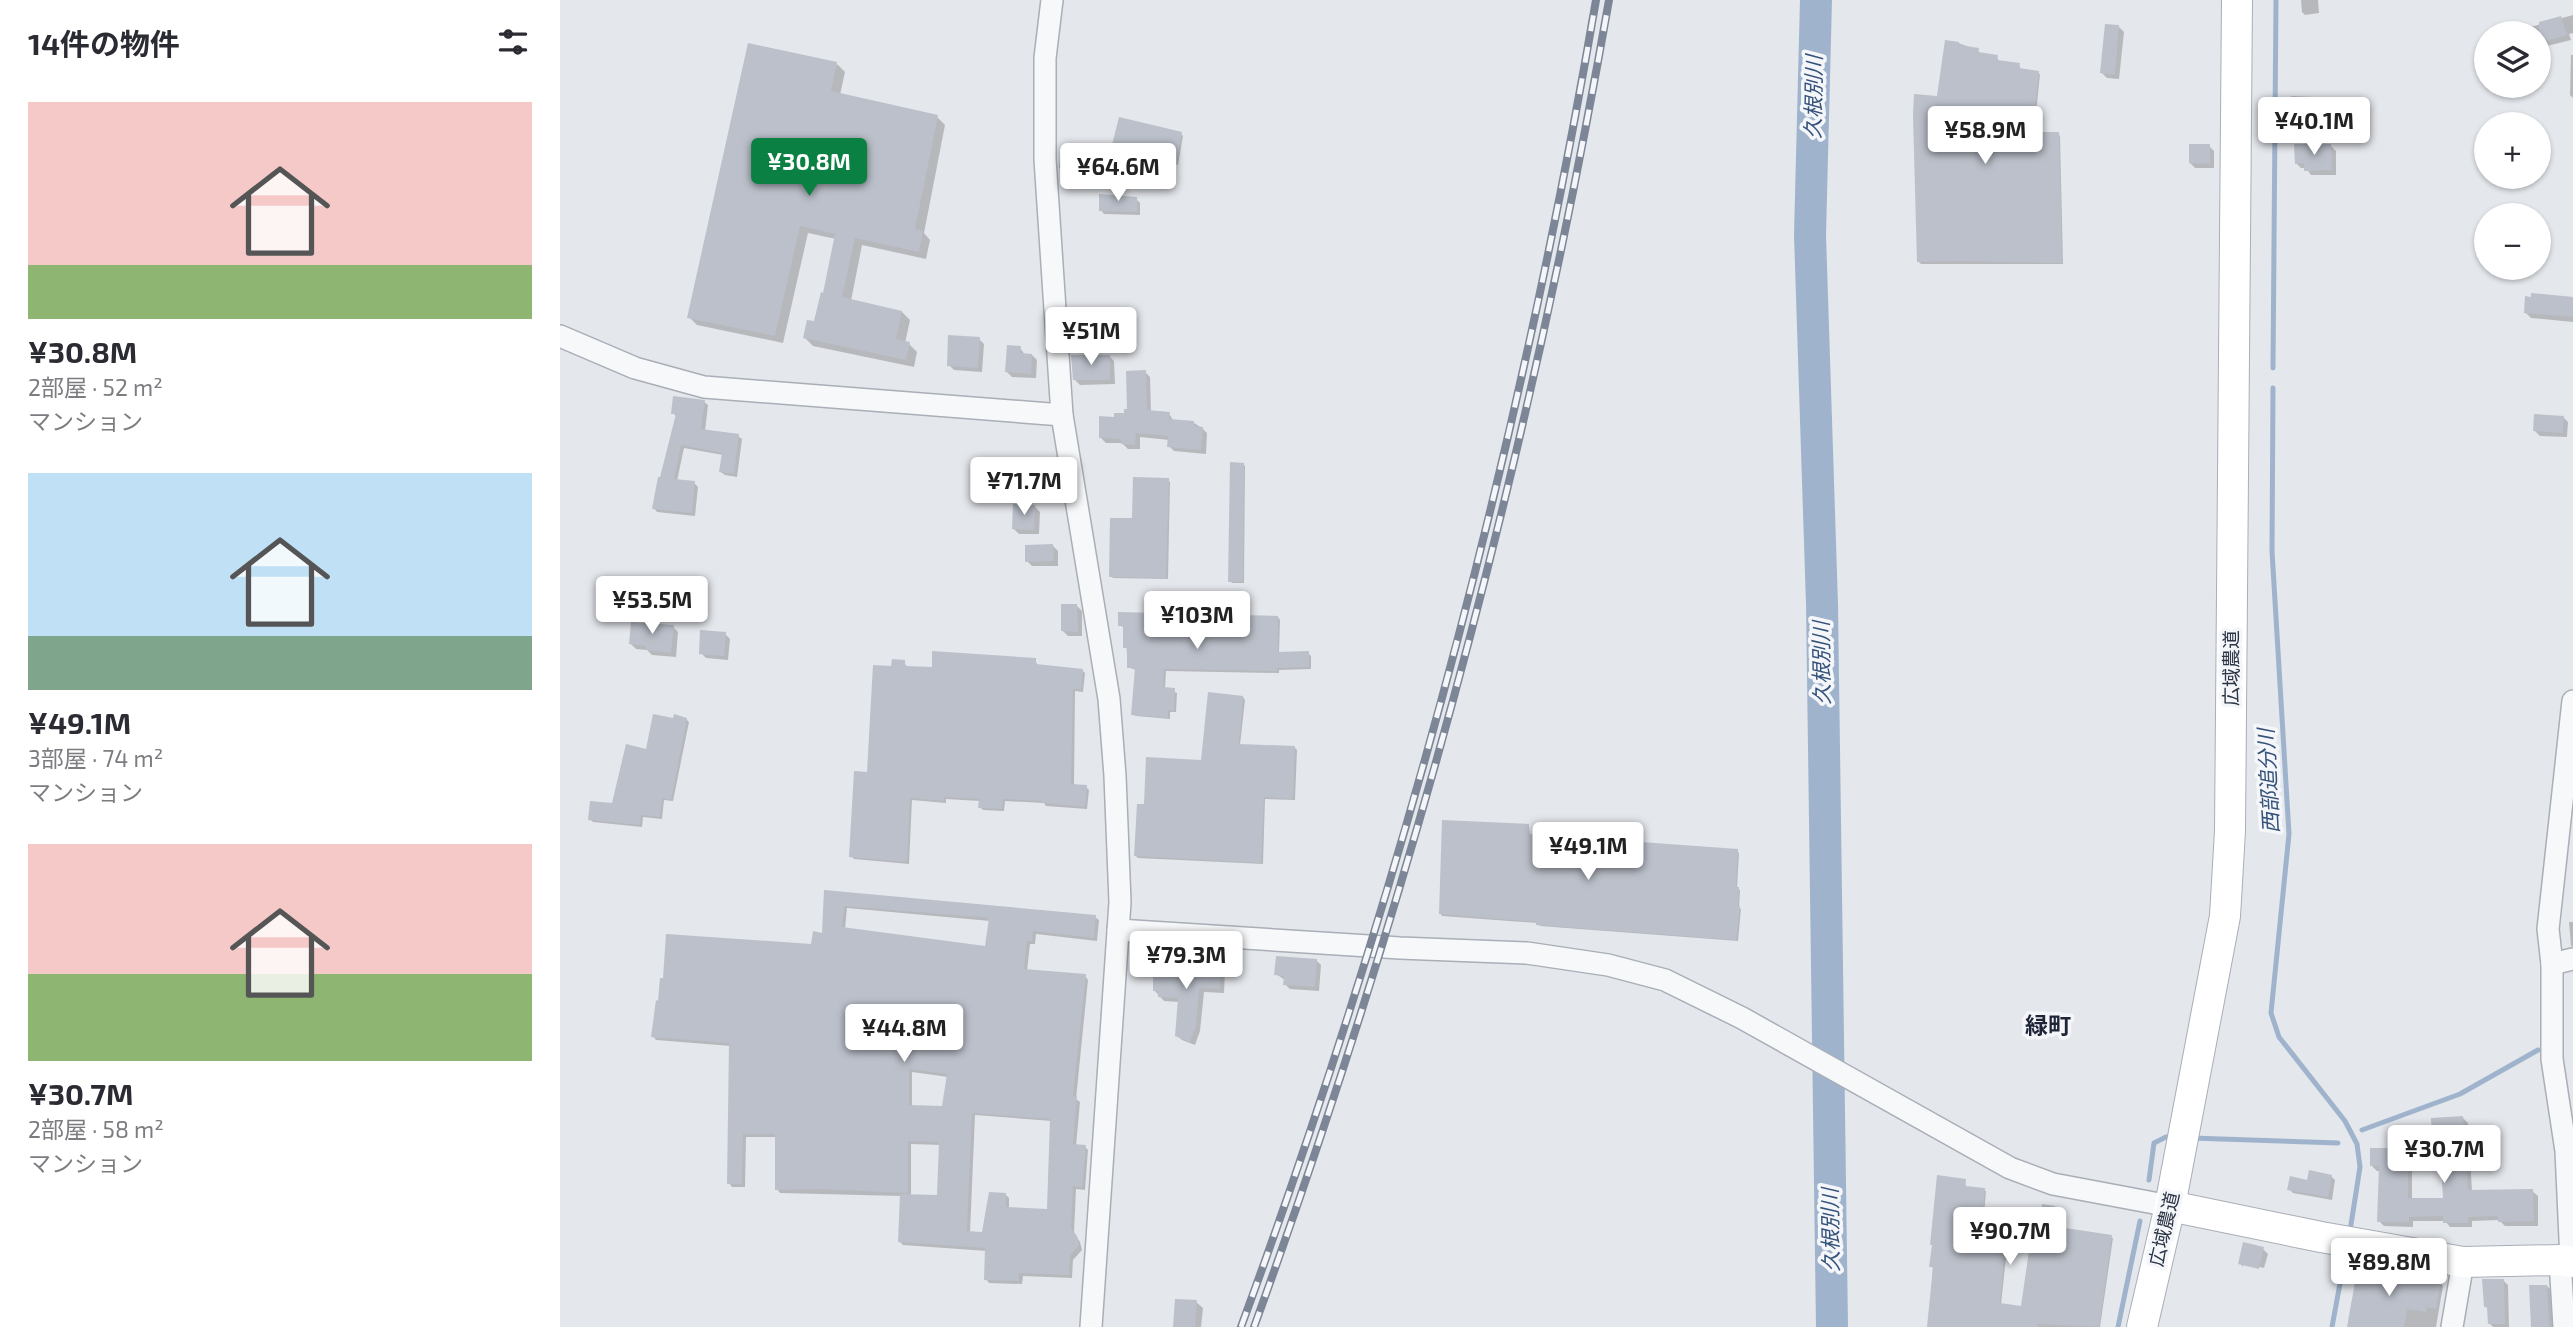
<!DOCTYPE html>
<html lang="ja">
<head>
<meta charset="utf-8">
<style>
  body { margin:0; font-family:"Exo 2","Noto Sans JP",sans-serif; background:#f7f7f7; color:#2b2b33; height:100vh; display:flex; flex-direction:column; font-size:26px; white-space:nowrap }
  * { box-sizing:border-box; margin:0 }
  p { font-size:23px; color:#7c7c81 }
  .icon { flex:none; width:38px; height:38px; fill:none; stroke:currentColor; stroke-width:2; stroke-linecap:round; stroke-linejoin:round }
  .map { position:relative; flex:1; overflow:hidden }
  .drawer { display:flex; flex-direction:column; background:#fff; width:560px }
  .drawer>* { flex:none }
  .controls { position:absolute; left:1914px; top:21px; display:grid; gap:14px }
  .controls a { display:grid; place-items:center; width:77px; height:77px; border-radius:50%; background:#fff; box-shadow:0 2px 5px #0004; font-size:35px }
  .price { position:absolute; translate:-50% -60px; padding:0 16px; border-radius:7px; background:#fff; color:#222; font-size:23px; line-height:46px; filter:drop-shadow(0 2px 4px #0008) }
  .price::after { content:''; position:absolute; left:50%; top:42px; width:21px; height:16px; margin-left:-10px; background:inherit; clip-path:polygon(0 0,100% 0,50% 100%) }
  .price.selected { background:#0b8043; color:#fff }
  ul { padding:0; list-style:none }
  li { display:grid; align-content:center; gap:14px; height:371px; padding:0 28px }
  li span { display:grid; place-items:center; height:217px; border-radius:0px; color:#555 }
  li>.icon { margin-inline-start:auto }
  span .icon { width:126px; height:126px; fill:#fffc; stroke-width:1 }
  li b { font-size:30px }
  h2 { display:flex; justify-content:space-between; align-items:center; height:84px; padding:0 28px; font-size:30px }
  main { display:flex; flex:1; min-height:0 }
  .map>svg:first-child { display:block }
  .shadow { fill:#0003; fill-rule:evenodd }
  .lines { fill:none; stroke-linecap:round; stroke-linejoin:round }
  .stream { stroke:#9fb4cc; stroke-width:5 }
  .river { stroke:#9fb4cc; stroke-width:32 }
  .building { fill:#bbc0ca; fill-rule:evenodd }
  .street-casing { stroke:#a9aeb7; stroke-width:24 }
  .secondary-casing { stroke:#a9aeb7; stroke-width:32 }
  .street { stroke:#f7f8fa; stroke-width:21 }
  .secondary { stroke:#fff; stroke-width:30 }
  .rail-casing { stroke:#7d8696; stroke-width:8 }
  .rail { stroke:#f4f6f9; stroke-width:5; stroke-dasharray:16; stroke-linecap:butt }
  .labels { text-anchor:middle; stroke-width:7; stroke-linejoin:round; paint-order:stroke }
  .street-label { font-size:19px; fill:#2b3445; stroke:#f4f6f9 }
  .water-label { font-size:21px; font-style:italic; fill:#34527a; stroke:#f4f6f9 }
  .quarter-label { font-size:23px; font-weight:bold; fill:#1d2536; stroke:#f4f6f9 }
</style>
</head>
<body>
<main>
<section class="drawer">
<h2>14件の物件<svg class="icon" aria-label="filters" viewBox="0 0 24 24"><path d="M4 7h16M4 17h16"/><circle cx="9" cy="7" r="2"/><circle cx="15" cy="17" r="2"/></svg></h2>
<ul>
<li><span style="background:linear-gradient(#f6c9c9 75%,#8fb573 0)"><svg class="icon" aria-label="home" viewBox="0 0 24 24"><path d="M3 11l9-7 9 7M6 9v11h12V9"/></svg></span><div><b>¥30.8M</b><p>2部屋 · 52 m²</p><p>マンション</p></div></li>
<li><span style="background:linear-gradient(#bfe0f5 75%,#7fa58c 0)"><svg class="icon" aria-label="home" viewBox="0 0 24 24"><path d="M3 11l9-7 9 7M6 9v11h12V9"/></svg></span><div><b>¥49.1M</b><p>3部屋 · 74 m²</p><p>マンション</p></div></li>
<li><span style="background:linear-gradient(#f6c9c9 60%,#8fb573 0)"><svg class="icon" aria-label="home" viewBox="0 0 24 24"><path d="M3 11l9-7 9 7M6 9v11h12V9"/></svg></span><div><b>¥30.7M</b><p>2部屋 · 58 m²</p><p>マンション</p></div></li>
</ul>
</section>
<div class="map">
<svg width="2013" height="1327" viewBox="0 0 2013 1327">
  <rect width="100%" height="100%" fill="#e4e7ec"/>
  <g class="shadow">
    <path d="M 1741,0 L 1758,0 L 1759,13 L 1745,15 L 1742,12 Z"/>
    <path d="M 2013,15 L 2013,33 L 2009,34 L 2011,40 L 1979,48 L 1979,33 L 1968,33 L 1967,28 Z"/>
    <path d="M 1559,27 L 1564,32 L 1559,79 L 1547,78 L 1542,73 Z"/>
    <path d="M 1398,43 L 1418,50 L 1420,54 L 1437,57 L 1439,62 L 1459,65 L 1461,70 L 1480,74 L 1474,134 L 1498,134 L 1500,136 L 1503,264 L 1361,264 L 1359,262 L 1378,98 Z"/>
    <path d="M 2011,55 L 2013,55 L 2013,98 L 2010,95 Z"/>
    <path d="M 277,64 L 285,72 L 280,95 L 377,117 L 385,125 L 364,233 L 370,240 L 366,259 L 302,245 L 291,301 L 342,312 L 350,320 L 345,343 L 349,344 L 357,352 L 354,367 L 253,346 L 245,338 L 255,323 L 264,295 L 276,239 L 248,233 L 223,343 L 137,325 L 129,317 Z"/>
    <path d="M 1753,98 L 1758,103 L 1758,119 L 1738,119 L 1733,114 Z"/>
    <path d="M 621,134 L 623,136 L 618,165 L 553,148 Z"/>
    <path d="M 1770,145 L 1776,151 L 1776,175 L 1751,175 L 1746,168 L 1741,168 L 1736,163 Z"/>
    <path d="M 1649,146 L 1654,151 L 1654,168 L 1635,168 L 1630,163 Z"/>
    <path d="M 541,158 L 546,163 L 543,180 L 506,171 L 501,166 Z"/>
    <path d="M 576,199 L 580,203 L 580,215 L 544,214 L 541,210 Z"/>
    <path d="M 2013,299 L 2013,322 L 1971,318 L 1966,313 Z"/>
    <path d="M 419,339 L 424,344 L 422,372 L 394,370 L 389,365 Z"/>
    <path d="M 460,348 L 465,355 L 472,355 L 477,360 L 476,378 L 452,377 L 447,372 Z"/>
    <path d="M 549,356 L 554,361 L 555,384 L 520,385 L 515,380 Z"/>
    <path d="M 585,372 L 590,377 L 591,412 L 609,414 L 614,421 L 634,423 L 642,428 L 647,433 L 646,454 L 614,451 L 609,446 L 609,440 L 580,437 L 580,449 L 568,449 L 562,443 L 546,443 L 541,438 L 555,419 L 566,415 L 569,411 Z"/>
    <path d="M 144,402 L 148,405 L 145,431 L 178,436 L 182,439 L 177,477 L 165,475 L 161,472 L 163,455 L 124,448 L 117,481 L 134,483 L 138,487 L 135,516 L 97,512 L 94,508 L 117,417 L 113,413 Z"/>
    <path d="M 2003,417 L 2008,422 L 2007,437 L 1980,436 L 1975,431 Z"/>
    <path d="M 683,464 L 685,466 L 684,583 L 672,583 L 670,581 Z"/>
    <path d="M 608,480 L 610,482 L 608,579 L 553,578 L 551,576 L 574,520 Z"/>
    <path d="M 475,507 L 480,512 L 479,534 L 459,534 L 454,529 Z"/>
    <path d="M 493,546 L 498,551 L 498,566 L 472,566 L 467,561 Z"/>
    <path d="M 517,606 L 522,611 L 522,636 L 508,636 L 503,631 Z"/>
    <path d="M 718,617 L 720,620 L 719,654 L 748,653 L 751,656 L 751,669 L 719,670 L 719,673 L 606,671 L 605,689 L 617,693 L 616,712 L 610,712 L 610,719 L 576,716 L 573,714 L 576,670 L 568,667 L 565,628 L 559,625 Z"/>
    <path d="M 113,627 L 118,632 L 116,657 L 92,655 L 87,650 L 76,649 L 71,644 Z"/>
    <path d="M 165,634 L 170,639 L 168,660 L 146,658 L 141,653 Z"/>
    <path d="M 475,660 L 478,666 L 522,670 L 525,673 L 523,692 L 515,691 L 514,786 L 526,787 L 529,790 L 527,809 L 486,806 L 484,803 L 445,801 L 444,811 L 423,810 L 420,807 L 420,801 L 386,799 L 386,803 L 352,800 L 349,864 L 294,859 L 291,856 L 333,668 L 344,661 L 347,668 L 373,669 Z"/>
    <path d="M 683,697 L 685,700 L 680,745 L 735,748 L 737,750 L 735,800 L 705,799 L 703,864 L 578,858 L 576,856 L 585,806 L 642,762 Z"/>
    <path d="M 126,719 L 129,722 L 113,801 L 104,800 L 102,819 L 83,817 L 82,827 L 33,822 L 30,819 L 53,805 L 87,751 L 114,721 Z"/>
    <path d="M 969,826 L 970,836 L 1177,851 L 1179,853 L 1177,888 L 1180,890 L 1179,908 L 1181,909 L 1178,941 L 980,926 L 978,923 L 882,916 L 880,913 Z"/>
    <path d="M 266,892 L 535,917 L 539,920 L 537,941 L 476,934 L 475,944 L 470,944 L 467,971 L 525,976 L 528,980 L 516,1099 L 520,1102 L 516,1146 L 525,1147 L 528,1150 L 525,1190 L 516,1189 L 514,1233 L 520,1242 L 522,1250 L 513,1260 L 512,1278 L 463,1276 L 462,1284 L 429,1283 L 426,1279 L 427,1251 L 343,1245 L 339,1241 L 341,1196 L 220,1193 L 217,1189 L 217,1137 L 186,1137 L 185,1187 L 172,1187 L 169,1183 L 171,1046 L 96,1040 L 93,1036 L 252,946 L 264,935 ZM 287,908 L 430,921 L 427,947 L 285,929 ZM 352,1072 L 388,1077 L 384,1108 L 352,1107 ZM 415,1115 L 492,1121 L 489,1211 L 449,1209 L 449,1198 L 445,1194 L 424,1234 L 410,1233 ZM 351,1144 L 381,1145 L 379,1197 L 351,1196 Z"/>
    <path d="M 2009,922 L 2013,922 L 2013,947 L 2011,946 Z"/>
    <path d="M 756,960 L 761,965 L 759,991 L 730,989 L 725,984 L 725,980 L 716,974 Z"/>
    <path d="M 660,966 L 665,971 L 664,993 L 644,992 L 640,1031 L 635,1045 L 622,1040 L 616,1035 L 619,1002 L 604,1001 L 594,990 L 639,968 Z"/>
    <path d="M 1903,1118 L 1908,1123 L 1912,1191 L 1972,1191 L 1978,1196 L 1978,1226 L 1945,1226 L 1939,1220 L 1912,1221 L 1912,1227 L 1890,1227 L 1885,1221 L 1853,1221 L 1853,1227 L 1824,1226 L 1819,1221 L 1821,1171 L 1817,1171 L 1812,1166 L 1834,1150 L 1847,1145 L 1852,1150 L 1852,1200 L 1885,1200 L 1881,1142 L 1874,1137 Z"/>
    <path d="M 1771,1176 L 1775,1180 L 1772,1200 L 1733,1193 L 1729,1189 Z"/>
    <path d="M 1405,1180 L 1406,1188 L 1426,1191 L 1424,1215 L 1450,1219 L 1441,1305 L 1463,1308 L 1480,1226 L 1495,1207 L 1497,1209 L 1494,1228 L 1553,1238 L 1540,1327 L 1369,1327 L 1373,1268 L 1371,1266 Z"/>
    <path d="M 1703,1249 L 1708,1254 L 1704,1268 L 1683,1263 L 1683,1267 L 1680,1263 Z"/>
    <path d="M 1826,1273 L 1840,1273 L 1844,1277 L 1880,1283 L 1883,1286 L 1876,1327 L 1789,1327 Z"/>
    <path d="M 1943,1280 L 1948,1285 L 1949,1327 L 1933,1327 L 1929,1323 L 1929,1310 L 1925,1306 Z"/>
    <path d="M 1987,1286 L 1992,1291 L 1993,1327 L 1973,1327 Z"/>
    <path d="M 636,1302 L 643,1308 L 641,1327 L 614,1327 Z"/>
  </g>
  <g class="lines">
    <g class="stream">
      <path d="M 1713,368 L 1716,0"/>
      <path d="M 1713,388 L 1712,551 L 1729,834 L 1711,1013 L 1719,1037 L 1785,1121 L 1797,1144 L 1800,1167 L 1790,1231"/>
      <path d="M 1802,1130 L 1900,1094 L 1978,1050"/>
      <path d="M 1631,1138 L 1778,1143"/>
      <path d="M 1589,1180 L 1594,1143 L 1606,1137 L 1614,1137"/>
      <path d="M 1558,1327 L 1580,1221"/>
      <path d="M 1772,1327 L 1786,1251"/>
    </g>
    <path class="river" d="M 1256,0 L 1250,235 L 1262,604 L 1272,1327"/>
  </g>
  <g class="building">
    <path d="M 2001,16 L 2007,35 L 1979,43 L 1979,22 Z"/>
    <path d="M 1545,24 L 1559,25 L 1555,75 L 1540,73 Z"/>
    <path d="M 1385,40 L 1399,42 L 1399,45 L 1419,48 L 1418,52 L 1438,55 L 1437,60 L 1460,63 L 1459,68 L 1479,71 L 1472,132 L 1499,132 L 1502,263 L 1399,261 L 1357,262 L 1353,116 L 1354,94 L 1377,96 Z"/>
    <path d="M 188,43 L 277,62 L 271,91 L 378,115 L 355,229 L 363,231 L 359,252 L 295,238 L 282,297 L 342,311 L 336,339 L 350,342 L 346,360 L 243,338 L 247,320 L 254,321 L 261,292 L 263,293 L 275,234 L 240,226 L 215,336 L 127,318 Z"/>
    <path d="M 1731,96 L 1754,97 L 1754,114 L 1731,114 Z"/>
    <path d="M 559,117 L 622,132 L 616,164 L 551,149 Z"/>
    <path d="M 1629,144 L 1650,144 L 1650,164 L 1629,163 Z"/>
    <path d="M 1734,144 L 1771,144 L 1772,170 L 1744,171 L 1744,163 L 1735,164 Z"/>
    <path d="M 517,151 L 542,156 L 538,176 L 499,168 L 501,153 L 516,155 Z"/>
    <path d="M 539,194 L 577,197 L 577,212 L 539,211 Z"/>
    <path d="M 1971,293 L 2013,297 L 2013,317 L 1964,313 L 1965,296 L 1971,297 Z"/>
    <path d="M 388,335 L 420,337 L 418,368 L 387,366 Z"/>
    <path d="M 447,345 L 461,346 L 460,353 L 472,354 L 471,374 L 445,372 Z"/>
    <path d="M 511,355 L 550,355 L 550,380 L 513,380 Z"/>
    <path d="M 586,370 L 587,410 L 610,412 L 609,419 L 634,421 L 634,426 L 643,427 L 641,450 L 607,447 L 608,436 L 576,433 L 575,445 L 561,444 L 561,439 L 539,438 L 539,416 L 554,417 L 554,413 L 564,413 L 564,409 L 567,409 L 566,371 Z"/>
    <path d="M 113,396 L 145,400 L 141,429 L 179,434 L 174,474 L 159,472 L 162,453 L 121,445 L 114,479 L 135,481 L 132,513 L 92,509 L 98,477 L 100,477 L 116,414 L 111,414 Z"/>
    <path d="M 1974,414 L 2004,416 L 2003,433 L 1973,431 Z"/>
    <path d="M 670,462 L 684,463 L 683,582 L 668,582 Z"/>
    <path d="M 573,477 L 609,478 L 606,578 L 549,577 L 550,518 L 572,518 Z"/>
    <path d="M 453,504 L 475,505 L 474,530 L 452,529 Z"/>
    <path d="M 493,544 L 494,561 L 465,562 L 465,545 Z"/>
    <path d="M 501,604 L 517,604 L 518,632 L 501,631 Z"/>
    <path d="M 558,612 L 718,616 L 718,652 L 749,651 L 749,667 L 717,668 L 717,671 L 604,669 L 603,687 L 615,688 L 614,711 L 608,710 L 608,718 L 571,715 L 575,668 L 567,668 L 567,648 L 563,648 L 563,626 L 558,626 Z"/>
    <path d="M 71,622 L 114,625 L 111,653 L 86,650 L 86,646 L 69,644 Z"/>
    <path d="M 140,630 L 166,632 L 164,656 L 139,654 Z"/>
    <path d="M 372,651 L 476,658 L 476,664 L 523,669 L 521,690 L 513,689 L 511,784 L 527,785 L 525,807 L 482,803 L 482,801 L 443,799 L 442,809 L 418,808 L 419,799 L 384,797 L 384,801 L 350,798 L 347,862 L 289,857 L 294,771 L 307,772 L 313,665 L 331,666 L 332,659 L 345,660 L 345,666 L 372,667 Z"/>
    <path d="M 648,692 L 683,696 L 679,744 L 735,746 L 733,799 L 704,797 L 701,863 L 574,856 L 577,804 L 584,804 L 586,757 L 641,760 Z"/>
    <path d="M 93,714 L 113,718 L 114,714 L 127,718 L 111,800 L 102,798 L 100,817 L 81,815 L 80,825 L 28,820 L 30,801 L 52,803 L 66,744 L 86,749 Z"/>
    <path d="M 882,820 L 969,824 L 969,834 L 1178,849 L 1176,887 L 1179,887 L 1178,906 L 1180,906 L 1176,940 L 976,925 L 976,922 L 879,914 Z"/>
    <path d="M 264,890 L 536,915 L 534,938 L 473,931 L 472,941 L 467,941 L 464,969 L 526,974 L 513,1096 L 517,1096 L 513,1144 L 526,1145 L 522,1187 L 513,1186 L 511,1228 L 517,1236 L 519,1245 L 510,1256 L 509,1275 L 459,1273 L 459,1281 L 424,1280 L 425,1248 L 338,1242 L 340,1194 L 377,1195 L 379,1142 L 348,1141 L 348,1193 L 259,1189 L 215,1190 L 215,1134 L 183,1134 L 182,1184 L 167,1184 L 169,1043 L 91,1037 L 96,1000 L 98,1001 L 100,978 L 103,978 L 106,934 L 251,944 L 253,931 L 262,933 ZM 284,906 L 429,918 L 425,946 L 282,927 ZM 349,1069 L 387,1074 L 382,1106 L 349,1105 ZM 412,1113 L 490,1119 L 487,1209 L 446,1207 L 446,1193 L 429,1192 L 422,1232 L 407,1231 Z"/>
    <path d="M 716,956 L 757,959 L 755,987 L 723,985 L 724,976 L 714,975 Z"/>
    <path d="M 637,962 L 661,964 L 660,989 L 639,988 L 636,1026 L 630,1042 L 615,1036 L 618,998 L 598,997 L 598,991 L 593,991 L 593,975 L 599,976 L 599,964 L 637,966 Z"/>
    <path d="M 1903,1116 L 1908,1190 L 1973,1189 L 1974,1221 L 1938,1222 L 1938,1216 L 1908,1217 L 1908,1223 L 1883,1223 L 1883,1216 L 1849,1217 L 1849,1222 L 1817,1222 L 1819,1166 L 1810,1166 L 1810,1148 L 1832,1148 L 1832,1143 L 1848,1143 L 1848,1198 L 1883,1198 L 1879,1137 L 1872,1137 L 1871,1118 Z"/>
    <path d="M 1749,1170 L 1772,1175 L 1768,1197 L 1727,1190 L 1730,1176 L 1747,1180 Z"/>
    <path d="M 1377,1175 L 1406,1179 L 1405,1186 L 1425,1188 L 1423,1213 L 1448,1215 L 1440,1303 L 1461,1306 L 1473,1223 L 1479,1224 L 1482,1204 L 1495,1206 L 1492,1226 L 1552,1235 L 1539,1327 L 1478,1324 L 1478,1327 L 1367,1327 L 1373,1267 L 1369,1267 L 1372,1245 L 1370,1245 Z"/>
    <path d="M 1683,1242 L 1704,1247 L 1699,1269 L 1678,1264 Z"/>
    <path d="M 1798,1265 L 1824,1271 L 1825,1269 L 1841,1271 L 1840,1274 L 1881,1281 L 1876,1309 L 1867,1307 L 1866,1312 L 1847,1309 L 1844,1327 L 1787,1327 Z"/>
    <path d="M 1922,1279 L 1944,1279 L 1945,1324 L 1928,1324 L 1927,1307 L 1924,1307 Z"/>
    <path d="M 1969,1285 L 1987,1285 L 1989,1327 L 1971,1327 Z"/>
    <path d="M 615,1299 L 637,1300 L 635,1327 L 613,1327 Z"/>
  </g>
  <g class="lines">
    <defs>
      <g id="street">
        <path d="M 492,0 L 485,58 L 485,159 L 502,415 L 549,699 L 555,776 L 560,902 L 531,1327"/>
        <path d="M 0,336 L 75,368 L 144,387 L 502,415"/>
        <path d="M 558,930 L 840,948 L 967,953 L 1048,965 L 1105,980 L 1182,1018 L 1450,1168 L 1493,1184 L 1610,1206"/>
        <path d="M 1992,964 L 2013,959"/>
        <path d="M 2000,1260 L 2004,1327"/>
        <path d="M 2011,1261 L 2006,1151 L 1992,1059 L 1992,964 L 1988,929 L 2013,701"/>
        <path d="M 1892,1327 L 1903,1262"/>
      </g>
      <g id="secondary">
        <path d="M 1610,1206 L 1761,1237 L 1903,1262 L 2000,1260 L 2013,1262"/>
        <path d="M 1582,1327 L 1610,1206 L 1665,916 L 1670,831 L 1677,0"/>
      </g>
    </defs>
    <use href="#street" class="street-casing"/>
    <use href="#secondary" class="secondary-casing"/>
    <use href="#street" class="street"/>
    <use href="#secondary" class="secondary"/>
    <defs>
      <g id="rail">
        <path d="M 681,1327 C 839,898 959,451 1036,0"/>
        <path d="M 694,1327 C 851,896 970,452 1049,0"/>
      </g>
    </defs>
    <use href="#rail" class="rail-casing"/>
    <use href="#rail" class="rail"/>
  </g>
  <g class="labels">
    <g class="street-label">
      <text transform="translate(1671 668) rotate(-90)" y="7">広域農道</text>
      <text transform="translate(1604 1229) rotate(-77)" y="7">広域農道</text>
    </g>
    <g class="water-label">
      <text transform="translate(1254 97) rotate(-89)" y="7">久根別川</text>
      <text transform="translate(1262 663) rotate(-91)" y="7">久根別川</text>
      <text transform="translate(1709 781) rotate(-93)" y="7">西部追分川</text>
      <text transform="translate(1271 1230) rotate(-91)" y="7">久根別川</text>
    </g>
    <g class="quarter-label">
      <text x="1488" y="1034">緑町</text>
    </g>
  </g>
</svg>
<div class="controls">
<a><svg class="icon" aria-label="layers" viewBox="0 0 24 24"><path d="M12 4l9 5-9 5-9-5zM3 14l9 5 9-5"/></svg></a>
<a>+</a>
<a>−</a>
</div>
<b class="price" style="left:1754px;top:157px">¥40.1M</b>
<b class="price" style="left:1425px;top:166px">¥58.9M</b>
<b class="price selected" style="left:249px;top:198px">¥30.8M</b>
<b class="price" style="left:558px;top:203px">¥64.6M</b>
<b class="price" style="left:531px;top:367px">¥51M</b>
<b class="price" style="left:464px;top:517px">¥71.7M</b>
<b class="price" style="left:92px;top:636px">¥53.5M</b>
<b class="price" style="left:637px;top:651px">¥103M</b>
<b class="price" style="left:1028px;top:882px">¥49.1M</b>
<b class="price" style="left:626px;top:991px">¥79.3M</b>
<b class="price" style="left:344px;top:1064px">¥44.8M</b>
<b class="price" style="left:1884px;top:1185px">¥30.7M</b>
<b class="price" style="left:1450px;top:1267px">¥90.7M</b>
<b class="price" style="left:1829px;top:1298px">¥89.8M</b>
</div>
</main>
</body>
</html>
